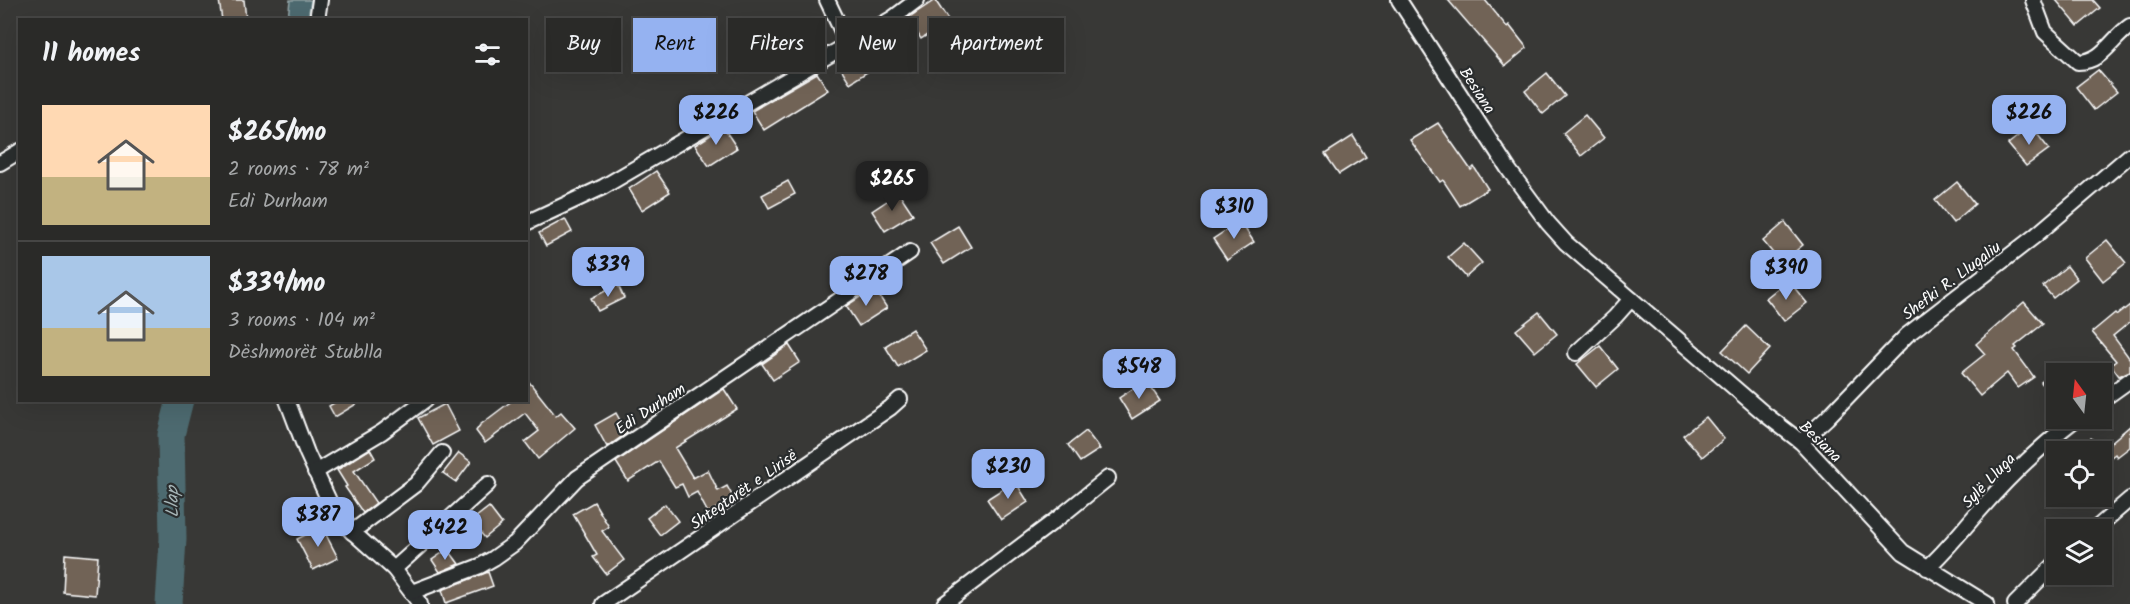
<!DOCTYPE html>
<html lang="en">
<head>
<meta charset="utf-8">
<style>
  body { margin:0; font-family:Kalam,sans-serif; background:#323230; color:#f1f3f6; height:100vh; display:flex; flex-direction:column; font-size:22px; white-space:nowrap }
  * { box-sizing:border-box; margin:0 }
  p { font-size:20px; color:#a5a7a8 }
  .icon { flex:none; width:33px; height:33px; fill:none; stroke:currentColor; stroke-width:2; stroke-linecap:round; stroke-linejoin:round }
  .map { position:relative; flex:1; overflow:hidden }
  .drawer { position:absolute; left:18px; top:18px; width:510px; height:384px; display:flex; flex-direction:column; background:#2a2a28; border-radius:0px; box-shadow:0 6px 24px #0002,0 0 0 2px #464645 }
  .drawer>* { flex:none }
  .hud { position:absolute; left:546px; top:18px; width:570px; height:54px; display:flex; gap:12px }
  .needle { width:39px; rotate:345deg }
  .buttons { position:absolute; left:2046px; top:363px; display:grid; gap:12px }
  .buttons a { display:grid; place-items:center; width:66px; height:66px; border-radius:0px; background:#2a2a28; box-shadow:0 6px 24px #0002,0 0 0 2px #464645; font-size:30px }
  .price { position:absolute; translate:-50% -51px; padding:0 14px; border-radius:12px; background:#95b2f1; color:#111; font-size:20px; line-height:39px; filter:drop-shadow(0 2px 3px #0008) }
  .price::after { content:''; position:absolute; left:50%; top:36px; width:18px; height:14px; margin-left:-9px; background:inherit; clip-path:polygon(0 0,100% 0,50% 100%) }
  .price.current { background:#222; color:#fff }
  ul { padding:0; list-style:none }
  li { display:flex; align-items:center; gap:18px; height:150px; padding:0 24px }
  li+li { border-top:2px solid #464645 }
  li span { display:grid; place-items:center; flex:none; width:168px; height:120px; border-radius:0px; color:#555 }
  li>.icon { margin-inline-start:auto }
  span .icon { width:72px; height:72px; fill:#fffc; stroke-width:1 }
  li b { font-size:26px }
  h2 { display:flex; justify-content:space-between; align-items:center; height:72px; padding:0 24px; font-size:26px }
  .pill { padding:0 21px; border-radius:0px; background:#2a2a28; box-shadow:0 6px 24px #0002,0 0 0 2px #464645; font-size:21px; line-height:54px }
  .pill.current { background:#95b2f1; color:#111 }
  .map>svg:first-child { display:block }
  .water { fill:#4d6b6f; stroke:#94a6a9; stroke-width:1.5 }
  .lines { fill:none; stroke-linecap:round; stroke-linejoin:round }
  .river { stroke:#4d6b6f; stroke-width:27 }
  .building { fill:#716357; stroke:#fff; stroke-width:1.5 }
  .minor-casing { stroke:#fff; stroke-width:18 }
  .minor { stroke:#2a2d2e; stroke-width:14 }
  .labels { text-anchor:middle; stroke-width:4.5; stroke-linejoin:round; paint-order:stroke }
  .street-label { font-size:16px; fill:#fff; stroke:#2a2d2e }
  .water-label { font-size:18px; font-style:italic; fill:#a6b5b7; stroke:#2a2d2e }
</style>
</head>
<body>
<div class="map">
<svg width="2130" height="604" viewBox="0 0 2130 604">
  <rect width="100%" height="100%" fill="#383836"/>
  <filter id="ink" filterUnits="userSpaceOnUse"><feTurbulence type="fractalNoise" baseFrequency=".0167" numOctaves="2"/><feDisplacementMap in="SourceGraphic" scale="12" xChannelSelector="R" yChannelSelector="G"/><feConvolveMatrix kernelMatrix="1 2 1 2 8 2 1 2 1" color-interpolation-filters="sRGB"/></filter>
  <g filter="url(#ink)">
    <path class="water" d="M 290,0 L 311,0 L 308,19 L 288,19 Z"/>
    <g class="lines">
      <path class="river" d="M 169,604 L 173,539 L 171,435 L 180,400"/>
    </g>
    <g class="building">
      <path d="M 219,0 L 244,0 L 246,20 L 222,20 Z"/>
      <path d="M 935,0 L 949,21 L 921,39 L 908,18 Z"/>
      <path d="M 1448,0 L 1485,0 L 1507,27 L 1509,25 L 1527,48 L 1505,66 Z"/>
      <path d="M 2056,0 L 2093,0 L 2100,8 L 2078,26 Z"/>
      <path d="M 865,45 L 878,65 L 850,83 L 837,62 Z"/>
      <path d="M 2098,70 L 2117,92 L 2094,110 L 2076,87 Z"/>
      <path d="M 817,73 L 828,90 L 764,130 L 752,111 Z"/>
      <path d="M 1547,73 L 1565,96 L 1543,114 L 1525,91 Z"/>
      <path d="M 1585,115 L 1604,138 L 1581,156 L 1563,133 Z"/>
      <path d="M 1438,123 L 1471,170 L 1474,167 L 1488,189 L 1460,206 L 1443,180 L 1440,182 L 1410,140 Z"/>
      <path d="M 2031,126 L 2049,149 L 2026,166 L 2008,144 Z"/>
      <path d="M 723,127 L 737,148 L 709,166 L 695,145 Z"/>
      <path d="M 1353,136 L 1366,157 L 1339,174 L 1325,154 Z"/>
      <path d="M 656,171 L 670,192 L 642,210 L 629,189 Z"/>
      <path d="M 788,181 L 795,194 L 769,208 L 762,195 Z"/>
      <path d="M 1957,182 L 1975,204 L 1953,223 L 1935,200 Z"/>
      <path d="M 899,193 L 913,214 L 885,231 L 872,211 Z"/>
      <path d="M 565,219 L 572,232 L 546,246 L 539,233 Z"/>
      <path d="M 1240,221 L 1254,242 L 1227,260 L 1213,239 Z"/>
      <path d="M 1785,222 L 1803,245 L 1781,263 L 1763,241 Z"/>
      <path d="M 958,226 L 971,247 L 944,264 L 930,243 Z"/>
      <path d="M 2107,240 L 2126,263 L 2103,281 L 2085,258 Z"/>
      <path d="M 1464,243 L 1482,263 L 1466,277 L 1448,257 Z"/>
      <path d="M 2067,266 L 2077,279 L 2053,298 L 2043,286 Z"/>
      <path d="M 1788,280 L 1807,303 L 1784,321 L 1766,298 Z"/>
      <path d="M 618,285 L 624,298 L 598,311 L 591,298 Z"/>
      <path d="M 874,288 L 887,308 L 859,326 L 846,306 Z"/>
      <path d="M 2024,302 L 2043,324 L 2015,346 L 2017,348 L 2014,350 L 2034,377 L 2018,388 L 2007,373 L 1980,396 L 1961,373 L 1985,354 L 1976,344 Z"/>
      <path d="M 2130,305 L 2130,322 L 2113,336 L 2130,359 L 2130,371 L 2119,376 L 2111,365 L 2116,361 L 2092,332 L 2115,313 L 2117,315 Z"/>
      <path d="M 1539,312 L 1557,334 L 1535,352 L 1516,330 Z"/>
      <path d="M 1746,326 L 1770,349 L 1747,374 L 1722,351 Z"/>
      <path d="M 912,329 L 926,350 L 898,367 L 885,346 Z"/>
      <path d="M 789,345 L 800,362 L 773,380 L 762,364 Z"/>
      <path d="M 1600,346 L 1618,369 L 1596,387 L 1577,364 Z"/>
      <path d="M 2056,372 L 2056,406 L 2041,382 Z"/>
      <path d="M 526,378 L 556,416 L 561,412 L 575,428 L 538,459 L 525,442 L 539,431 L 525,413 L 485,443 L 476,431 L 480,425 L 513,400 L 526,400 Z"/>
      <path d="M 1146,380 L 1160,401 L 1132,419 L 1119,398 Z"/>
      <path d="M 724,389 L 737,409 L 675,448 L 693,478 L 708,470 L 718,491 L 727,486 L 734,499 L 708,513 L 697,492 L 688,497 L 682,484 L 675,487 L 659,461 L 628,481 L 616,462 Z"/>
      <path d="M 339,400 L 363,400 L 335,417 L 329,406 Z"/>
      <path d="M 445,404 L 459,431 L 433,445 L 418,418 Z"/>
      <path d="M 616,413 L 627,433 L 607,447 L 595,425 Z"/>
      <path d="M 1706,417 L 1724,439 L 1702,457 L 1683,435 Z"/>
      <path d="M 2130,426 L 2130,447 L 2117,457 L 2115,454 L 2102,464 L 2102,452 L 2074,452 L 2091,438 L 2102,450 Z"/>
      <path d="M 1086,431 L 1100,449 L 1080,462 L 1068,445 Z"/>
      <path d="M 370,449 L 375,458 L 354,471 L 376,503 L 363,513 L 345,487 L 347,486 L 337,470 Z"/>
      <path d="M 459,453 L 471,462 L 456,482 L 443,473 Z"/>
      <path d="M 1015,481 L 1028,502 L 1001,520 L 987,499 Z"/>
      <path d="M 594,502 L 609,527 L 602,531 L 624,560 L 606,574 L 593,557 L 597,555 L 573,514 Z"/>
      <path d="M 665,504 L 678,521 L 660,535 L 647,518 Z"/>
      <path d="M 489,507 L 502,524 L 485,538 L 471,521 Z"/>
      <path d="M 322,527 L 338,558 L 313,570 L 297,539 Z"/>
      <path d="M 448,549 L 459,564 L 440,572 L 432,560 Z"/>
      <path d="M 65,554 L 98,557 L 95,595 L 63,592 Z"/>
      <path d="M 488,572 L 493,586 L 446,603 L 442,590 Z"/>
    </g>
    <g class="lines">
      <defs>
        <g id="minor">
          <path d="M 827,0 L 848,44"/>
          <path d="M 1399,0 L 1509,170 L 1548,223 L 1566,243 L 1766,415 L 1801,442 L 1903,552 L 1987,604"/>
          <path d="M 2033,0 L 2045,32 L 2078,62 C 2103,62 2111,39 2130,26"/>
          <path d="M 317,20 L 320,0"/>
          <path d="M 0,163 L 20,151"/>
          <path d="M 526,223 L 603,187 L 893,18 L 917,0"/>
          <path d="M 1576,353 L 1615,317 L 1631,299"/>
          <path d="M 287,400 L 307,453 L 330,503 L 347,527 L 394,569 L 420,604"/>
          <path d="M 2102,400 L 2130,380"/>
          <path d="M 1801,442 L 1827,418 L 1907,335 L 2035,236 L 2130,155"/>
          <path d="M 315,472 L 382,432 L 425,400"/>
          <path d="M 2094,530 L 2130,499"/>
          <path d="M 352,532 L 416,484 L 442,453"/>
          <path d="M 1927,568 C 1947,550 1962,530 1980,510 C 2008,478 2043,444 2077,418"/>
          <path d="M 394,569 L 488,484"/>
          <path d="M 412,592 L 480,566 L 494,558 L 515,543 L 577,478 L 910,252"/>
          <path d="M 603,604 L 890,408 L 900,399"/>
          <path d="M 944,604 L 1061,516 L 1108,478"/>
          <path d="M 2015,604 L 2056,563"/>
        </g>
      </defs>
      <use href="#minor" class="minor-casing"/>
      <use href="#minor" class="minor"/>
    </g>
  </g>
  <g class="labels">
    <g class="street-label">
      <text transform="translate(1478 90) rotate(57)" y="6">Besiana</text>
      <text transform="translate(1951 280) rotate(-37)" y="6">Shefki R. Llugaliu</text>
      <text transform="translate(650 408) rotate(-33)" y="6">Edi Durham</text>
      <text transform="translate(1821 441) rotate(44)" y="6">Besiana</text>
      <text transform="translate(1988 480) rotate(-46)" y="6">Sylë Lluga</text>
      <text transform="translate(743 489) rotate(-35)" y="6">Shtegtarët e Lirisë</text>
    </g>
    <g class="water-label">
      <text transform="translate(172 502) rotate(-91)" y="6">Llap</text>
    </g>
  </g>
</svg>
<div class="buttons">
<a><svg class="needle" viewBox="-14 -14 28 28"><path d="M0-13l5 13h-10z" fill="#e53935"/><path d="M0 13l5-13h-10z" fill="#a5a7a8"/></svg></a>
<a><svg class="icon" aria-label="locate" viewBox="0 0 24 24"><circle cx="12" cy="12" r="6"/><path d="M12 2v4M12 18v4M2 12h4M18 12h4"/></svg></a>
<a><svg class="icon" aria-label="layers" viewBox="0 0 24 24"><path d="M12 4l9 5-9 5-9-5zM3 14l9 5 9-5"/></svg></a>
</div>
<b class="price" style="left:716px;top:146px">$226</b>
<b class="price" style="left:2029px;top:146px">$226</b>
<b class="price current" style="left:892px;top:212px">$265</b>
<b class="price" style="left:1234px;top:240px">$310</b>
<b class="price" style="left:608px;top:298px">$339</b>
<b class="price" style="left:1786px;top:301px">$390</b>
<b class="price" style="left:866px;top:307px">$278</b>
<b class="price" style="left:1139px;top:400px">$548</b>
<b class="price" style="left:1008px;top:500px">$230</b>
<b class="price" style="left:318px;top:548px">$387</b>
<b class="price" style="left:445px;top:561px">$422</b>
<div class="hud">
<a class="pill">Buy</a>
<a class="pill current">Rent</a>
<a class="pill">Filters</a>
<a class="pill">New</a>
<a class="pill">Apartment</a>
</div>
<section class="drawer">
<h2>11 homes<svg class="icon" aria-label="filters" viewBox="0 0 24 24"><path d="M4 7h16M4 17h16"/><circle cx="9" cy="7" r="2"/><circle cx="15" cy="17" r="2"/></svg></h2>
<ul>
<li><span style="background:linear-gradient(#ffd9b3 60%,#c2b280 0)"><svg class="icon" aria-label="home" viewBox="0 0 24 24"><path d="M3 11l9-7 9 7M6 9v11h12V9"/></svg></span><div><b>$265/mo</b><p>2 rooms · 78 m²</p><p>Edi Durham</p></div></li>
<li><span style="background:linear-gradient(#a9c7e8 60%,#c2b280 0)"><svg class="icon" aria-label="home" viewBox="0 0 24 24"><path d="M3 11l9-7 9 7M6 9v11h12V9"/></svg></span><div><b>$339/mo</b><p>3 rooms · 104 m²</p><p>Dëshmorët Stublla</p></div></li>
</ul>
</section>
</div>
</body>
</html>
